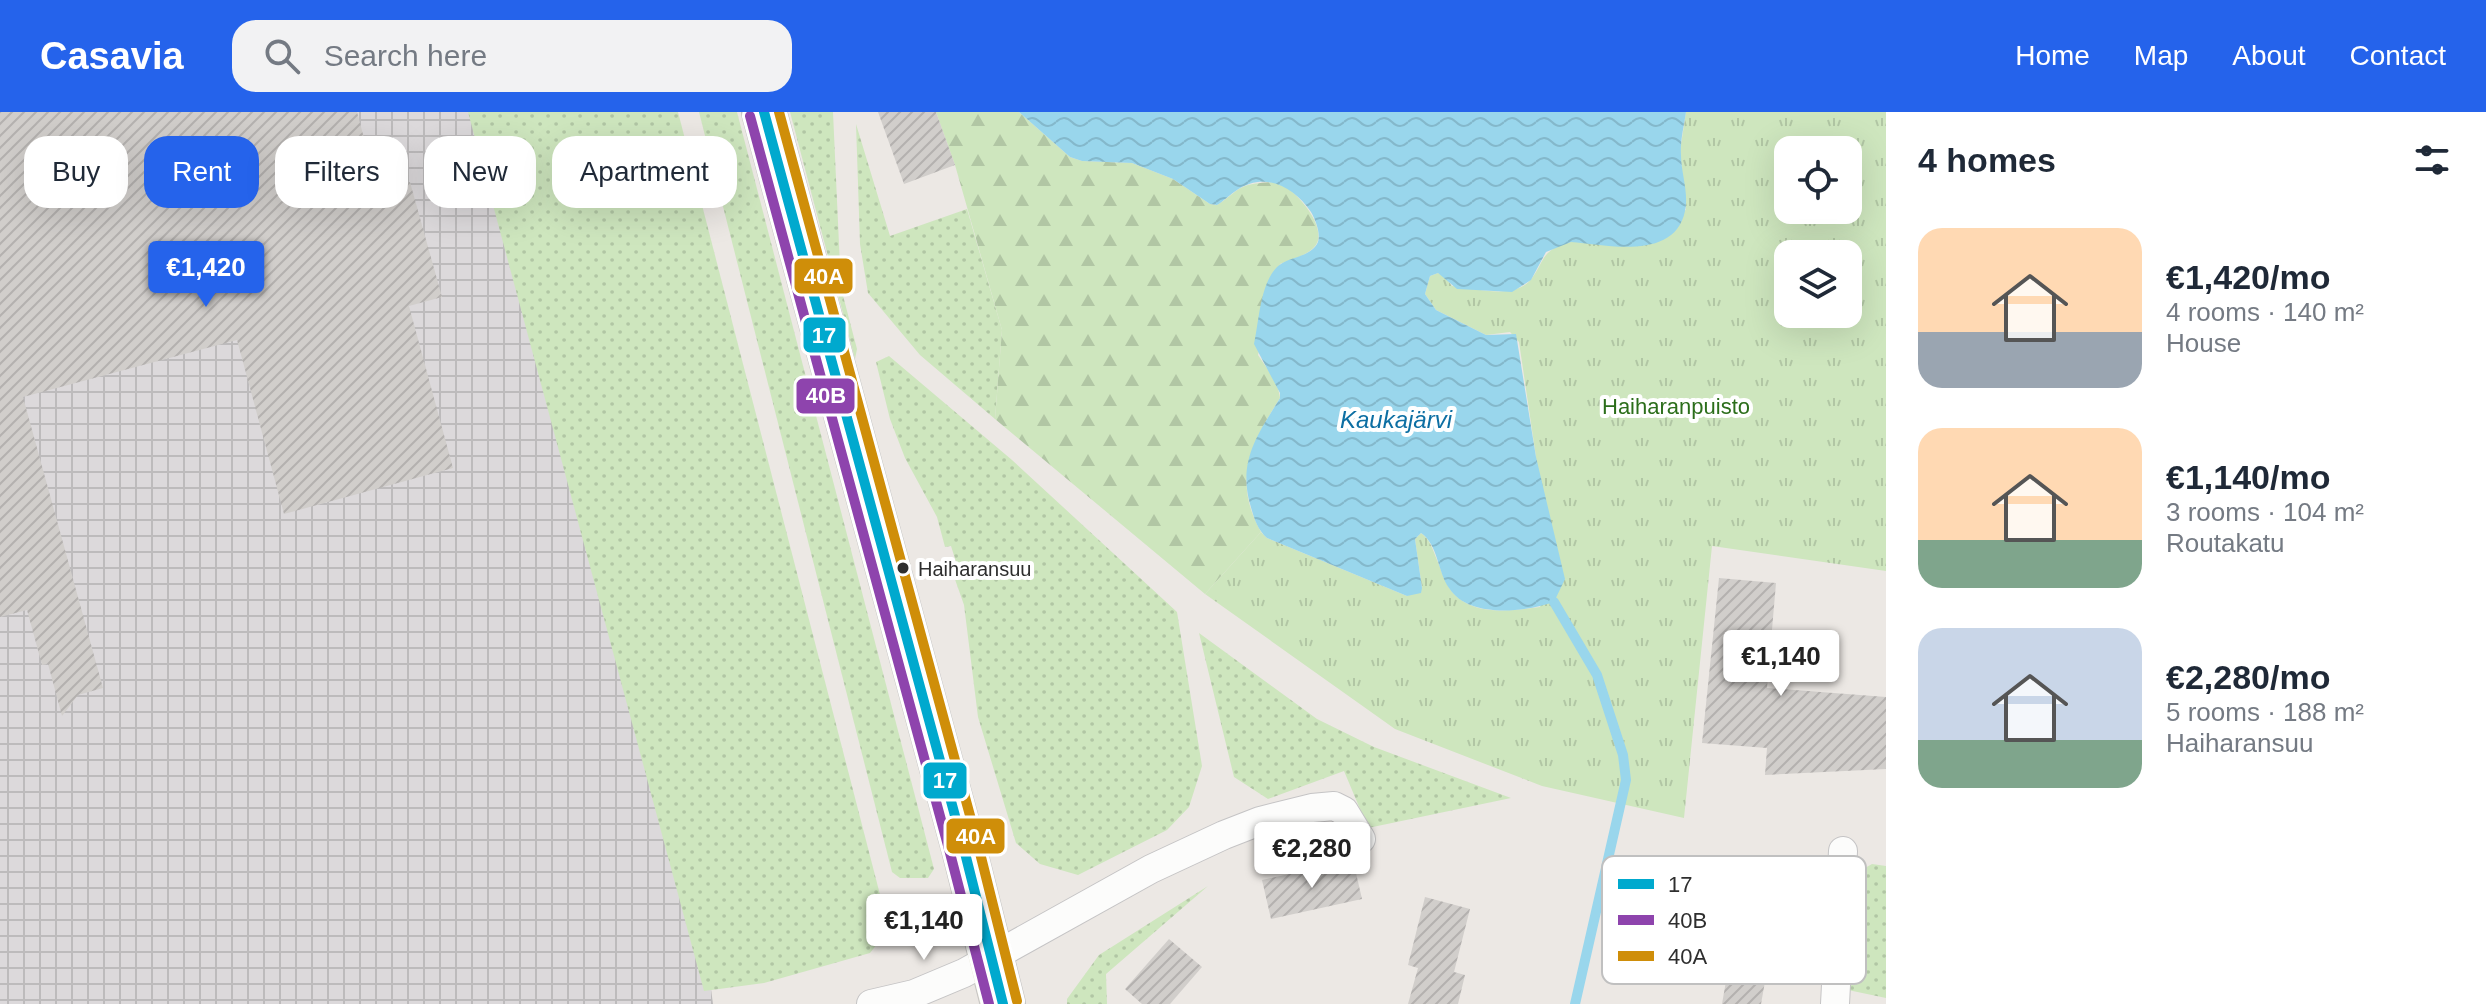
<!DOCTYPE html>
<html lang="en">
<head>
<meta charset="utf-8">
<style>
  body { margin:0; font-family:Arial,sans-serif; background:#f2f2f3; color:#1f2937; height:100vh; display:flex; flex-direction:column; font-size:30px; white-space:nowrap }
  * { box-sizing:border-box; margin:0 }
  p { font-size:26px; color:#747a83 }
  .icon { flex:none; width:44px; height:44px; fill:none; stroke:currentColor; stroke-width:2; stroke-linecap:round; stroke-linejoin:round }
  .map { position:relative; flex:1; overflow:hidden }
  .details { display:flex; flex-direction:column; background:#fff; width:600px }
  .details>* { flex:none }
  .banner { position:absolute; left:24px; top:24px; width:760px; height:72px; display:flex; gap:16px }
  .tools { position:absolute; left:1774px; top:24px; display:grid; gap:16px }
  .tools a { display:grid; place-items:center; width:88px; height:88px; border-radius:16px; background:#fff; box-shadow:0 8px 32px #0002; font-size:40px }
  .price { position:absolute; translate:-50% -68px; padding:0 18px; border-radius:8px; background:#fff; color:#222; font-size:26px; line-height:52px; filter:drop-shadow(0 2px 4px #0008) }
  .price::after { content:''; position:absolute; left:50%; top:48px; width:24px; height:18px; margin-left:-12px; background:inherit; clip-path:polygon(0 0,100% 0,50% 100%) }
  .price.selected { background:#2563eb; color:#fff }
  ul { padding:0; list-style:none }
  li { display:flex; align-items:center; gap:24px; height:200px; padding:0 32px }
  li span { display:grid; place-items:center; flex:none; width:224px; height:160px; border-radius:24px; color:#555 }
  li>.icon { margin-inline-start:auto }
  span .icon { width:96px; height:96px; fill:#fffc; stroke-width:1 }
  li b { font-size:34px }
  h2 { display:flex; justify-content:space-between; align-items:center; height:96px; padding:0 32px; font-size:34px }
  .pill { padding:0 28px; border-radius:24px; background:#fff; box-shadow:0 8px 32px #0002; font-size:28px; line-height:72px }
  .pill.selected { background:#2563eb; color:#fff }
  header { display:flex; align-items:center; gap:48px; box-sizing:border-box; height:112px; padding:0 40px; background:#2563eb; color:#fff }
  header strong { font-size:38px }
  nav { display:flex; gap:44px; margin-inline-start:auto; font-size:28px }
  .search { width:560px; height:72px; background:#f2f2f3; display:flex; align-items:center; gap:20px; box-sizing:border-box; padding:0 28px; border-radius:24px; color:#747a83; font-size:30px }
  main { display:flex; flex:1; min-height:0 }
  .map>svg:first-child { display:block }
  .industrial { fill:url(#industrial-grid) }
  .grass { fill:url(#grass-dots) }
  .forest { fill:url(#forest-firs) }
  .park { fill:url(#park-tufts); fill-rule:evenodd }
  .water { fill:url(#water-waves) }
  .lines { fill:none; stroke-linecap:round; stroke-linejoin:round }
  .stream { stroke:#99d6ec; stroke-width:10 }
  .building { fill:url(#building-hatch) }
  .street-casing { stroke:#c5c4c5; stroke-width:30 }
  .primary-casing { stroke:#c6c5c4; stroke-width:46 }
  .street { stroke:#fcfcfb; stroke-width:28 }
  .primary { stroke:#e8e4d6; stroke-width:44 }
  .bus-1-casing { stroke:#fff; stroke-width:16 }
  .bus-2-casing { stroke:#fff; stroke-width:16 }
  .bus-3-casing { stroke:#fff; stroke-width:16 }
  .bus-1 { stroke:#00a9ce; stroke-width:10 }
  .bus-2 { stroke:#8e44ad; stroke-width:10 }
  .bus-3 { stroke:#cf8e09; stroke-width:10 }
  .bus-dot { fill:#2e2e2e; stroke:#fff; stroke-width:3 }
  .labels { text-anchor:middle; stroke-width:8; stroke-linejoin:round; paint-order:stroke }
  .bus-label { font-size:20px; fill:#2e2e2e; stroke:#fff; text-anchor:start }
  .park-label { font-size:22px; fill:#2c6e1b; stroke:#fff }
  .water-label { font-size:24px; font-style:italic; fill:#0d6fa3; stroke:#fff }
  .key { fill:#fff; stroke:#c0c0c0; stroke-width:2 }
  .key-label { font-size:22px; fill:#2e2e2e }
  .line-badge { stroke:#fff; stroke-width:3 }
  .badge-label { font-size:22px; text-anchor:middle; font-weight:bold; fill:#fff }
</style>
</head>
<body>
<header>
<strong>Casavia</strong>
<div class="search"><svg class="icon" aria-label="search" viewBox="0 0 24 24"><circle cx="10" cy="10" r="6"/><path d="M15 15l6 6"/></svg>Search here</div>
<nav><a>Home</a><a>Map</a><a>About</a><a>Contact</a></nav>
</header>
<main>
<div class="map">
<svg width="1886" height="892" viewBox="0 0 1886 892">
  <defs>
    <pattern id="industrial-grid" width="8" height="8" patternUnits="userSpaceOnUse" patternTransform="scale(2)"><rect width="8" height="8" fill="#dcd9db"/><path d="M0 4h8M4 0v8" fill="none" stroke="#bdbbbc"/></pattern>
    <pattern id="grass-dots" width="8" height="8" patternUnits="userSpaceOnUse" patternTransform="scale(2)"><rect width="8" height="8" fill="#cee6be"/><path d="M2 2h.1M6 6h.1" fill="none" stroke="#b1c6a4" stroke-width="1.8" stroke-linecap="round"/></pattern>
    <pattern id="forest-firs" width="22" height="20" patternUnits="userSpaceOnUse" patternTransform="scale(2)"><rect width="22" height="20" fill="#cee6be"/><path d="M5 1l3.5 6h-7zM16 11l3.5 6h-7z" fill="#b1c6a4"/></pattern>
    <pattern id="park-tufts" width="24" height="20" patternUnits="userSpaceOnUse" patternTransform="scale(2)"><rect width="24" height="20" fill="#cee6be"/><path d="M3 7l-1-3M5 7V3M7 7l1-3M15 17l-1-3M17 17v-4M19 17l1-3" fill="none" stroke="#b1c6a4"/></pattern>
    <pattern id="water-waves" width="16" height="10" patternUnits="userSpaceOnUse" patternTransform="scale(2)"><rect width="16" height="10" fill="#99d6ec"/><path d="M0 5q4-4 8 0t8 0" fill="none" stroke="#84b8cb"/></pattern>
    <pattern id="building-hatch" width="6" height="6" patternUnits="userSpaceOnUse" patternTransform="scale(2)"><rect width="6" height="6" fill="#d1cecb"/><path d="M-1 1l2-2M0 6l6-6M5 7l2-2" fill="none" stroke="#b4b1af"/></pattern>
  </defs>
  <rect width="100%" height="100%" fill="#ece8e4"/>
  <path class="industrial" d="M 0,0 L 494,0 L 691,725 L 713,892 L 0,892 Z"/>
  <g class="grass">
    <path d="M 468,0 L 678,0 L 885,802 L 885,822 L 870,841 L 764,871 L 704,879 Z"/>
    <path d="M 699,0 L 737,0 L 934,757 L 928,766 L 900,766 L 892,760 Z"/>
    <path d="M 790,0 L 833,0 L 841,176 L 857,237 L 855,247 Z"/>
    <path d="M 856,12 L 890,124 L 967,97 L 1002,218 L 995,307 L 920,243 L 868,181 L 860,132 Z"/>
    <path d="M 889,244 L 1012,348 L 1177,500 L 1202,654 L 1189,695 L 1167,718 L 1078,763 L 1040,752 L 1016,731 L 978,605 L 964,493 L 951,456 L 957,453 L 951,434 L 945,435 L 937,405 L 905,346 L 890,307 L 876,250 Z"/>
    <path d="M 1199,521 L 1317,607 L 1374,635 L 1511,686 L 1368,716 L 1344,659 L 1268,687 L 1234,665 Z"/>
    <path d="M 1872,752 L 1886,754 L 1886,886 L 1848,878 L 1849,765 Z"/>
    <path d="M 1208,774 L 1106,862 L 1107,892 L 1067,892 L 1067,887 L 1099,843 Z"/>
  </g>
  <path class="forest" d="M 936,0 L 1019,0 L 1070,45 L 1082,49 L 1132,51 L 1173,67 L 1210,92 L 1217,93 C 1228,87 1236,76 1248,73 C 1256,71 1272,69 1279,71 C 1295,77 1326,113 1317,131 C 1311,143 1292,147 1280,152 L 1258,243 C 1267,257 1278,269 1280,286 C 1251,332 1232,368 1261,420 L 1205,482 L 995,307 L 1002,218 L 955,53 Z"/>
  <path class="park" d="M 1686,0 L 1886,0 L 1886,459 L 1712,434 L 1684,706 L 1542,674 L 1395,617 L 1205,482 L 1261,420 L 1267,426 L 1407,484 L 1422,476 L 1415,427 L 1421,421 C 1430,427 1433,438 1437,448 C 1441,457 1444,469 1450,477 C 1470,505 1511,499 1540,495 L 1536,345 L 1519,230 L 1510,220 L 1486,223 L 1436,198 L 1425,182 L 1430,164 L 1438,161 L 1444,164 L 1452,174 C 1476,176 1515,189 1532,166 C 1544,150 1540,143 1560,133 L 1686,98 L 1680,39 ZM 1788,38 L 1848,38 L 1848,98 L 1788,98 ZM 1788,142 L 1848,142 L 1848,202 L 1788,202 Z"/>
  <path class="water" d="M 1019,0 L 1686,0 C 1684,14 1680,29 1681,43 C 1681,60 1689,82 1685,99 C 1675,149 1606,133 1571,130 L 1546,140 L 1531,168 L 1512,180 L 1457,177 L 1438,161 L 1430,164 L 1425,182 L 1436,198 L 1486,223 L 1516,222 L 1536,345 L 1565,467 L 1554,490 C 1525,500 1469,507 1449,476 C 1438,461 1438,432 1421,421 L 1415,427 L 1422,476 L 1421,481 L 1407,484 L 1267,426 C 1257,417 1254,406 1250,392 C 1238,348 1258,322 1280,286 L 1280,281 L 1254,232 C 1259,210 1260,172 1277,155 C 1288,144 1311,146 1318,130 C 1321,121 1315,107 1311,100 C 1294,75 1265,59 1237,78 C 1229,83 1224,89 1217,93 L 1210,92 L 1173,67 L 1132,51 L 1082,49 L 1070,45 Z"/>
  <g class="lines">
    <path class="stream" d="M 1554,490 L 1597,563 L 1623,643 L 1626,668 L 1575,892"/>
  </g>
  <g class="building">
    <path d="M 0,0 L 357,0 L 378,78 L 410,70 L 442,185 L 409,194 L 453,356 L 284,402 L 237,228 L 23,285 L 103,576 L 78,583 L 62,604 L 48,552 L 42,553 L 27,498 L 0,505 Z"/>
    <path d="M 878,0 L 936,0 L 955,53 L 904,72 Z"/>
    <path d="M 1719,466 L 1776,471 L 1767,576 L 1886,585 L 1886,657 L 1765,663 L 1767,636 L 1702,631 Z"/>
    <path d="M 1353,748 L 1362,787 L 1271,807 L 1262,768 Z"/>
    <path d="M 1425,785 L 1470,797 L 1454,860 L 1465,863 L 1458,892 L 1408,892 L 1418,856 L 1408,853 Z"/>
    <path d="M 1169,827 L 1202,855 L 1170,892 L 1142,892 L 1125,877 Z"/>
    <path d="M 1733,829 L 1771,836 L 1761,892 L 1722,892 Z"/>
  </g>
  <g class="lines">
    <defs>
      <g id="street">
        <path d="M 871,892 L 914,882 L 964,861 L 1151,757 L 1224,723 L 1260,709 L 1312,696 L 1334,694 L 1344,699 L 1361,727"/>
        <path d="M 1835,892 L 1843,739"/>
      </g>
      <path id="primary" d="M 764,0 L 964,737 L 1003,892"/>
    </defs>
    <use href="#street" class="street-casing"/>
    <use href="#primary" class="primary-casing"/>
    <use href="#street" class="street"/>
    <use href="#primary" class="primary"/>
    <defs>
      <path id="bus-1" d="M 764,0 L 964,737 L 1003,892"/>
      <path id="bus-2" d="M 750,4 L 950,741 L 989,892"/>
      <path id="bus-3" d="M 779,0 L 978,733 L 1017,889"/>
    </defs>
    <use href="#bus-1" class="bus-1-casing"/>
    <use href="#bus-2" class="bus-2-casing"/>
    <use href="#bus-3" class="bus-3-casing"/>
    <use href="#bus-1" class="bus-1"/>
    <use href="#bus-2" class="bus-2"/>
    <use href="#bus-3" class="bus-3"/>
  </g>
  <circle class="bus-dot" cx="903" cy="456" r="7"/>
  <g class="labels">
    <g class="bus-label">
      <text x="918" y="464">Haiharansuu</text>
    </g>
    <g class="park-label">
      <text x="1676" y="302">Haiharanpuisto</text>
    </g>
    <g class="water-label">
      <text x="1396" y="316">Kaukajärvi</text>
    </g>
  </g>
  <rect x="1602" y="744" width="264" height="128" rx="12" class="key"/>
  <rect x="1618" y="767" width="36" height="10" fill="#00a9ce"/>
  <rect x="1618" y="803" width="36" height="10" fill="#8e44ad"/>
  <rect x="1618" y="839" width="36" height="10" fill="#cf8e09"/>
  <g class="key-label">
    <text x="1668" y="780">17</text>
    <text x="1668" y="816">40B</text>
    <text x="1668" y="852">40A</text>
  </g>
  <g class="line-badge">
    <rect x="793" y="145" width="61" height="38" rx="8" fill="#cf8e09"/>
    <rect x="802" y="204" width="45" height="38" rx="8" fill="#00a9ce"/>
    <rect x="795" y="265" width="61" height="38" rx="8" fill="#8e44ad"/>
    <rect x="922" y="649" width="46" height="39" rx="8" fill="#00a9ce"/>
    <rect x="945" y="705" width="61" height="38" rx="8" fill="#cf8e09"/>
  </g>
  <g class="badge-label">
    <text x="824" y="172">40A</text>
    <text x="824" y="231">17</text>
    <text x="826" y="291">40B</text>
    <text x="945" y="676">17</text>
    <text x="976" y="732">40A</text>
  </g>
</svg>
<div class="tools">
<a><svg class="icon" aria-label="locate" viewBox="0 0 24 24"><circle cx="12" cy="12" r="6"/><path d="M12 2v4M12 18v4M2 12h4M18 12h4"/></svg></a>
<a><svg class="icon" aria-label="layers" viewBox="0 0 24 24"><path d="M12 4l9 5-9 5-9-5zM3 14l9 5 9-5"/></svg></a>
</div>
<b class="price selected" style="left:206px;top:197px">€1,420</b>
<b class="price" style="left:1781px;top:586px">€1,140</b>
<b class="price" style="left:1312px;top:778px">€2,280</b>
<b class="price" style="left:924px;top:850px">€1,140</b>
<div class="banner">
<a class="pill">Buy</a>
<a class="pill selected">Rent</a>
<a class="pill">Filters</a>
<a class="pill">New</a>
<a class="pill">Apartment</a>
</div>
</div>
<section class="details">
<h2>4 homes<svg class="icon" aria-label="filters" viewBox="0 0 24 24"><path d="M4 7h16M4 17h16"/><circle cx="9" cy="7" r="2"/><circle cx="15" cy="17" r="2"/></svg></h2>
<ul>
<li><span style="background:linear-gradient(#ffd9b3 65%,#9aa5b1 0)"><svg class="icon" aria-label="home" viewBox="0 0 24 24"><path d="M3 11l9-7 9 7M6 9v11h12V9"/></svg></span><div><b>€1,420/mo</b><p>4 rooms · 140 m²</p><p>House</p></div></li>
<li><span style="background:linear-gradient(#ffd9b3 70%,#7fa58c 0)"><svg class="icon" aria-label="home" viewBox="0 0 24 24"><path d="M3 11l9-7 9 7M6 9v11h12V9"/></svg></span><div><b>€1,140/mo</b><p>3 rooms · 104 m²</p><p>Routakatu</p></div></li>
<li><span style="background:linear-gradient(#c9d6e8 70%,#7fa58c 0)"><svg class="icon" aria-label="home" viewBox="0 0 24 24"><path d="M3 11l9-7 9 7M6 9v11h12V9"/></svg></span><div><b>€2,280/mo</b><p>5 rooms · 188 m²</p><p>Haiharansuu</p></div></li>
</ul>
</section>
</main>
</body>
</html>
